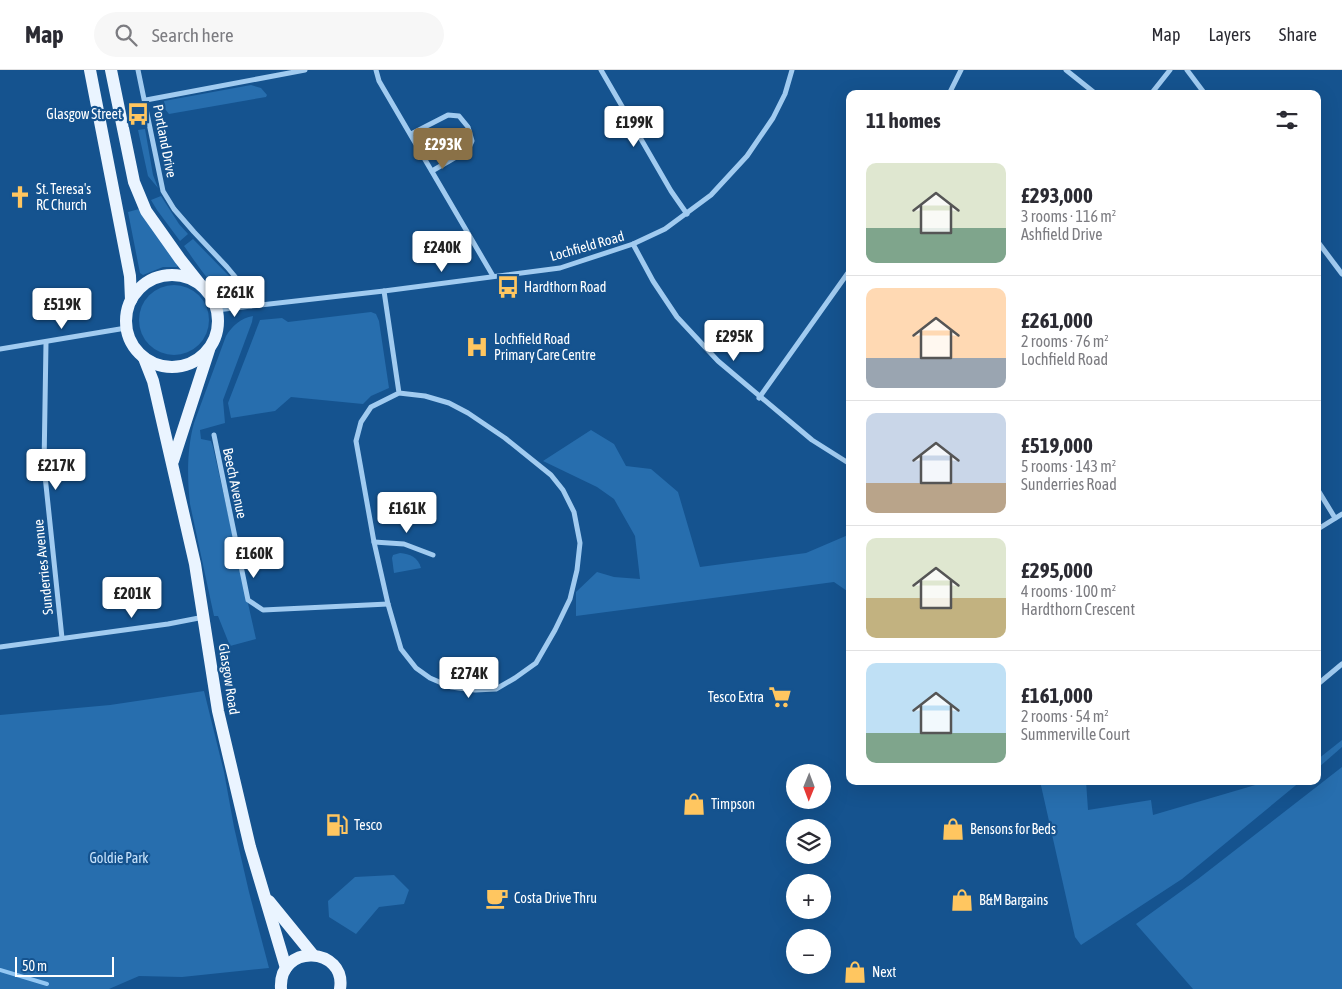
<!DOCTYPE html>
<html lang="en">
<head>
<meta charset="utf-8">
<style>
  body { margin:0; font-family:"Asap Condensed",sans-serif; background:#f7f7f7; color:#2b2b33; height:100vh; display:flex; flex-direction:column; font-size:19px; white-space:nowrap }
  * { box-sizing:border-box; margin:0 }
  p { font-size:16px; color:#7c7c81 }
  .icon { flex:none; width:28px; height:28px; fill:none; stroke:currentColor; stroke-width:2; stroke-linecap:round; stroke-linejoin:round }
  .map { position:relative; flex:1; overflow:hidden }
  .details { position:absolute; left:846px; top:20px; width:475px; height:695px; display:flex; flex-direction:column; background:#fff; border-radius:10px; box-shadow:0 5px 20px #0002 }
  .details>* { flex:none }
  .needle { width:32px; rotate:181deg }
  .fabs { position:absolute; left:786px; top:694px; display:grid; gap:10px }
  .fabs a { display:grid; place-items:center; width:45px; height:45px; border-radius:50%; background:#fff; box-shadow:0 5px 20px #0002; font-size:25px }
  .scale { position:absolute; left:15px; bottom:12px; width:99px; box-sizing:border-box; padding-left:5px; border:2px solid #fff; border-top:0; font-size:14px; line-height:18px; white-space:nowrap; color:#fff; -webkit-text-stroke:4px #15538f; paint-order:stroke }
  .price { position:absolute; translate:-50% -42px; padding:0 11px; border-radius:5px; background:#fff; color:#222; font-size:16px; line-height:32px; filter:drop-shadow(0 1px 2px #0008) }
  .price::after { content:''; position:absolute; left:50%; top:30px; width:15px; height:11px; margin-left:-8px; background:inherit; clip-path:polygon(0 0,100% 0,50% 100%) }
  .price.on { background:#8a7147; color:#fff }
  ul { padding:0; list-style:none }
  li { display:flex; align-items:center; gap:15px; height:125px; padding:0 20px }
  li+li { border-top:1px solid #e1e1e2 }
  li span { display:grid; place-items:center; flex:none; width:140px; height:100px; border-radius:10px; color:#555 }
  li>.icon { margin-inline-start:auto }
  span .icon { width:60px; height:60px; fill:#fffc; stroke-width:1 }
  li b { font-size:21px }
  h2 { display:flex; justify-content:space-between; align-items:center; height:60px; padding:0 20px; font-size:21px }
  header { display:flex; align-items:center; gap:30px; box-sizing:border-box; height:70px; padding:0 25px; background:#fff; border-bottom:1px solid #e1e1e2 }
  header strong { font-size:24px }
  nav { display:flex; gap:28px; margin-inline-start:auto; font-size:18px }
  .search { width:350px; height:45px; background:#f7f7f7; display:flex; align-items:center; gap:12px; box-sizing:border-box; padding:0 18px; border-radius:28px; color:#7c7c81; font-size:19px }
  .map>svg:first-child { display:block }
  .green { fill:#276eae }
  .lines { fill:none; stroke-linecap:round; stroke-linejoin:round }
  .stream { stroke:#93c7f3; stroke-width:4 }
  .street { stroke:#a1cbf0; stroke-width:5 }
  .primary { stroke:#eaf4ff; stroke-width:12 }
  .labels { text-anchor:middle; stroke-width:4.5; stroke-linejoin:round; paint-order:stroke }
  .poi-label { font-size:14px; fill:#fff; stroke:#15538f; text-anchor:start }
  .street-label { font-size:14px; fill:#fff; stroke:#15538f }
  .park-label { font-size:14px; fill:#c8e3fc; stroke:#15538f }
</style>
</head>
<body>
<header>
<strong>Map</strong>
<div class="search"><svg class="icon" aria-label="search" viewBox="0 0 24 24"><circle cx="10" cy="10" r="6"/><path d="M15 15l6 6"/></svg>Search here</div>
<nav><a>Map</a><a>Layers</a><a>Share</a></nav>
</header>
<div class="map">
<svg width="1342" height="919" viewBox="0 0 1342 919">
  <rect width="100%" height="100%" fill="#15538f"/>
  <g class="green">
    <path d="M 251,15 L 261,18 L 267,25 L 266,27 L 169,44 L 165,39 L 164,31 Z"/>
    <path d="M 145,59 L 153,105 L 158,118 L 148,106 L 138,60 Z"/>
    <path d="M 161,126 L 179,154 L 188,164 L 180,171 L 157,140 L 151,130 Z"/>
    <path d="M 139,139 L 178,195 L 177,197 L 163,197 L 143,205 L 140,203 L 128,142 Z"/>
    <path d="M 193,169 L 231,208 L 237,218 L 235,224 C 232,225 230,225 227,225 C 214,222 193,188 184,176 Z"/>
    <circle cx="174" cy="250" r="35"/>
    <path d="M 371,242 L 376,244 L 379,251 L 389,318 L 371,326 L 363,334 L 291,327 L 275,341 L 231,348 L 228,333 L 260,250 L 282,248 L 288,252 Z"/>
    <path d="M 253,246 L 252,252 L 223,330 L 225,353 L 200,360 L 201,369 L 211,371 L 213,377 L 256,569 L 230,576 L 218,546 L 214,546 L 190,434 C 187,408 187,378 194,353 L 226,266 C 232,256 241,248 253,246 Z"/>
    <path d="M 591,360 L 614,374 L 626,396 L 651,399 L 678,422 L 700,497 L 806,483 L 848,465 L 850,466 L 850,523 L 834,512 L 576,546 L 576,522 L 597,502 L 614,507 L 640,509 L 635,466 L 614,429 L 597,417 L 543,391 Z"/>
    <path d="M 400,483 C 410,484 418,487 421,498 L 394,503 L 392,488 L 393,485 Z"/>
    <path d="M 204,621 L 224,702 L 234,757 L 249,822 L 269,898 L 182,907 L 139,906 L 109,919 L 0,919 L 0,645 L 110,635 Z"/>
    <path d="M 1342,670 L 1342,677 L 1318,698 L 1318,689 Z"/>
    <path d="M 1342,697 L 1342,919 L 1193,919 L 1136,854 L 1198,809 Z"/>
    <path d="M 1040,711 L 1086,711 L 1088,740 L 1151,730 L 1153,745 L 1269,711 L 1301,711 L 1182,809 L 1081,875 L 1075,867 Z"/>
    <path d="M 394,805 L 409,820 L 404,834 L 379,837 L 356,864 L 329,847 L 328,831 L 355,807 Z"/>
  </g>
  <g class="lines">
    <path class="stream" d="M 0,900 L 47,914"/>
    <g class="street">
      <path d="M 138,0 L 163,121 L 174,139 L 194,162 L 227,197 L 247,221 L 251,236"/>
      <path d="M 376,0 L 379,11 L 493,206"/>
      <path d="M 601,0 L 671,121 L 687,144"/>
      <path d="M 1066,0 L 1096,24"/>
      <path d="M 1187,0 L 1205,24"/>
      <path d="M 949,24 L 961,0"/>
      <path d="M 1151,24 L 1170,0"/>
      <path d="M 146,30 L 305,0"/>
      <path d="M 411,64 L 448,45 L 459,46 L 468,57 L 472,71 L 468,80 L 432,101"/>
      <path d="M 1318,172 L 1342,204"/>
      <path d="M 633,174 L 653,211 L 677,247 L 718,291 L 812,370 L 850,394"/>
      <path d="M 384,221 L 399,323 L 371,337 L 361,352 L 356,371 L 374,472 L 388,534 L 401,579 L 416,598 L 430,608 L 451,617 L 475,620 L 496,619 L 515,608 L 536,593 L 555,560 L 570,529 L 577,500 L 580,473 L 574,442 L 563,420 L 551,405 L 505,368 L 468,343 L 449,333 L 425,326 L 399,323"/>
      <path d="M 216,240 L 384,221 L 560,198 L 633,174 L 665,159 L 711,125 L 747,86 L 773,48 L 785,24 L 792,0"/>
      <path d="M 46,273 L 44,396 L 62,568"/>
      <path d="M 0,279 L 126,258"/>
      <path d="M 759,328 L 850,200"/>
      <path d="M 214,365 L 248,530 L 263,540 L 388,534"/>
      <path d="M 1318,420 L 1335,448"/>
      <path d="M 1318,459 L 1342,444"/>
      <path d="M 374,472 L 404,474 L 433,485"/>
      <path d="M 0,577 L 168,554 L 204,547"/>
      <path d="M 1318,614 L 1342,594"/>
    </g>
    <g class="primary">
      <path d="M 90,0 L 130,206 L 131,230"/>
      <path d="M 111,0 L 134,112 L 146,141 L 180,189 L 199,213"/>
      <circle cx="172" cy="251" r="46"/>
      <path d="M 144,288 L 153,311 L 195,494 L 218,641 L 250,777 L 286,898"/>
      <path d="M 173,391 L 209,280"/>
      <path d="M 269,831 L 313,885"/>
      <path d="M 281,919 C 278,872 347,877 340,919"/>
    </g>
  </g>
  <defs>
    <symbol id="bus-bare" viewBox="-9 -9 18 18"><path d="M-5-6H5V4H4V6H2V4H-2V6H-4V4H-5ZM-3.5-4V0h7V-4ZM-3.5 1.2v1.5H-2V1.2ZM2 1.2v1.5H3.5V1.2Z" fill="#ffc660" stroke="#15538f" stroke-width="2.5" paint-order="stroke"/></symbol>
    <symbol id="church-bare" viewBox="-9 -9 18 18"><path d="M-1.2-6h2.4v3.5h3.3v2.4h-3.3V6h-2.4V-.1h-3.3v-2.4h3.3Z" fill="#ffc660" stroke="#15538f" stroke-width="2.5" paint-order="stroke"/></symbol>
    <symbol id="hospital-bare" viewBox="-9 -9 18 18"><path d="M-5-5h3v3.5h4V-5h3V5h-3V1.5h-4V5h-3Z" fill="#ffc660" stroke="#15538f" stroke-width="2.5" paint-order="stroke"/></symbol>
    <symbol id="supermarket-bare" viewBox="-9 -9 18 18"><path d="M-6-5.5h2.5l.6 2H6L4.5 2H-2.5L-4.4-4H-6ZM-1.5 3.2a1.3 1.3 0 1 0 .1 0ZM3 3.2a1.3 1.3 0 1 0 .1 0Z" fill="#ffc660" stroke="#15538f" stroke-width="2.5" paint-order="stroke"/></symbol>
    <symbol id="shop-bare" viewBox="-9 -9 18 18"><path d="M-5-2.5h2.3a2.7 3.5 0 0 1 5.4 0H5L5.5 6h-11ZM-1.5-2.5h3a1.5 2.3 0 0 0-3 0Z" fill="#ffc660" stroke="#15538f" stroke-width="2.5" paint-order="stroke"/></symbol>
    <symbol id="fuel-bare" viewBox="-9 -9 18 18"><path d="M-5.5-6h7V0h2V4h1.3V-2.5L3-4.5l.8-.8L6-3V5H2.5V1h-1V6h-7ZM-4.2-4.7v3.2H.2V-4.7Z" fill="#ffc660" stroke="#15538f" stroke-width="2.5" paint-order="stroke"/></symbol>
    <symbol id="cafe-bare" viewBox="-9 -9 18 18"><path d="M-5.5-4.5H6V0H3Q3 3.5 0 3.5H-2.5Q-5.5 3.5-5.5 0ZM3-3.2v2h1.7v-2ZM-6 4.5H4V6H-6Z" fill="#ffc660" stroke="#15538f" stroke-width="2.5" paint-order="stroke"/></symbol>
  </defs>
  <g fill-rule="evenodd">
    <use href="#bus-bare" x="122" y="28" width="32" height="32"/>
    <use href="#church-bare" x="4" y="111" width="32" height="32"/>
    <use href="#bus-bare" x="492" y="201" width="32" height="32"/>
    <use href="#hospital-bare" x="461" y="261" width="32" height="32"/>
    <use href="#supermarket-bare" x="764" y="611" width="32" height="32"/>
    <use href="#shop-bare" x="678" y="718" width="32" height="32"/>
    <use href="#fuel-bare" x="321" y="739" width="32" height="32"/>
    <use href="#shop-bare" x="937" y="743" width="32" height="32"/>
    <use href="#cafe-bare" x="481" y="812" width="32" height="32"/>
    <use href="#shop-bare" x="946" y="814" width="32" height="32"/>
    <use href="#shop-bare" x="839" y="886" width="32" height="32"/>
  </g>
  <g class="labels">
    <g class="poi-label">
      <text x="122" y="49" text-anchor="end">Glasgow Street</text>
      <text x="36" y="124">St. Teresa's<tspan x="36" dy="16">RC Church</tspan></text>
      <text x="524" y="222">Hardthorn Road</text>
      <text x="494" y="274">Lochfield Road<tspan x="494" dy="16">Primary Care Centre</tspan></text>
      <text x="764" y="632" text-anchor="end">Tesco Extra</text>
      <text x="711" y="739">Timpson</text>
      <text x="354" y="760">Tesco</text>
      <text x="970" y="764">Bensons for Beds</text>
      <text x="514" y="833">Costa Drive Thru</text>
      <text x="979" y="835">B&amp;M Bargains</text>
      <text x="872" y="907">Next</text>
    </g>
    <g class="street-label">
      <text transform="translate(165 71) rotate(79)" y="5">Portland Drive</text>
      <text transform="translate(587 176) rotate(-16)" y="5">Lochfield Road</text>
      <text transform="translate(235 413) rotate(78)" y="5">Beech Avenue</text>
      <text transform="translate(43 497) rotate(-96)" y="5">Sunderries Avenue</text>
      <text transform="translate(229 609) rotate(81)" y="5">Glasgow Road</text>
    </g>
    <g class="park-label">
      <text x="119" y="793">Goldie Park</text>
    </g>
  </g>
</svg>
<div class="fabs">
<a><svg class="needle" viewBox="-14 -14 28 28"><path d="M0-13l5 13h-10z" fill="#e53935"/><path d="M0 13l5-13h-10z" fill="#7c7c81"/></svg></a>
<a><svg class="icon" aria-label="layers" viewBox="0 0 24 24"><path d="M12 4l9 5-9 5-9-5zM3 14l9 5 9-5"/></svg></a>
<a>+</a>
<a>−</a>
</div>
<div class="scale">50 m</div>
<b class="price" style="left:634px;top:78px">£199K</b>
<b class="price on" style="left:443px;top:100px">£293K</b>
<b class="price" style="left:442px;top:203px">£240K</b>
<b class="price" style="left:235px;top:248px">£261K</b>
<b class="price" style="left:62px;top:260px">£519K</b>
<b class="price" style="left:734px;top:292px">£295K</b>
<b class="price" style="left:56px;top:421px">£217K</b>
<b class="price" style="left:407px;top:464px">£161K</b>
<b class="price" style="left:254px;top:509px">£160K</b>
<b class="price" style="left:132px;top:549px">£201K</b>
<b class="price" style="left:469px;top:629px">£274K</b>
<section class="details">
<h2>11 homes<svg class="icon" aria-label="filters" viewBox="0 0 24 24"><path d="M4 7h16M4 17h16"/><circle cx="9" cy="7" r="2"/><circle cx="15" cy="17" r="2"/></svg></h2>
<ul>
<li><span style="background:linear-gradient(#dfe7d0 65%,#7fa58c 0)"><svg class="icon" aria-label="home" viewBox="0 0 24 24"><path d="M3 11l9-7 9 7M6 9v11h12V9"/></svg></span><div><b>£293,000</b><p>3 rooms · 116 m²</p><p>Ashfield Drive</p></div></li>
<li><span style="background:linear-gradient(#ffd9b3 70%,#9aa5b1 0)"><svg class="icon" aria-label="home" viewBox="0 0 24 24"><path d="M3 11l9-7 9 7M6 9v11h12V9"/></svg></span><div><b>£261,000</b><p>2 rooms · 76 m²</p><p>Lochfield Road</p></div></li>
<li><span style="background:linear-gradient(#c9d6e8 70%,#b9a48a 0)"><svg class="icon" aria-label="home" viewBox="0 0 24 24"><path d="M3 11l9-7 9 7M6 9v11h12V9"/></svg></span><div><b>£519,000</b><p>5 rooms · 143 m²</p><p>Sunderries Road</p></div></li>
<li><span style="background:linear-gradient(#dfe7d0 60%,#c2b280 0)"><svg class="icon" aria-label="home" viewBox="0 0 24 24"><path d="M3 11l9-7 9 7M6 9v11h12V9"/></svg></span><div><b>£295,000</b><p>4 rooms · 100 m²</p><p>Hardthorn Crescent</p></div></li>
<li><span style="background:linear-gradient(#bfe0f5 70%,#7fa58c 0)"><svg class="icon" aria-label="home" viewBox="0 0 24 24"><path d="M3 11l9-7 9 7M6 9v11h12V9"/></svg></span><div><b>£161,000</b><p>2 rooms · 54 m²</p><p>Summerville Court</p></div></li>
</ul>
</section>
</div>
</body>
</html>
